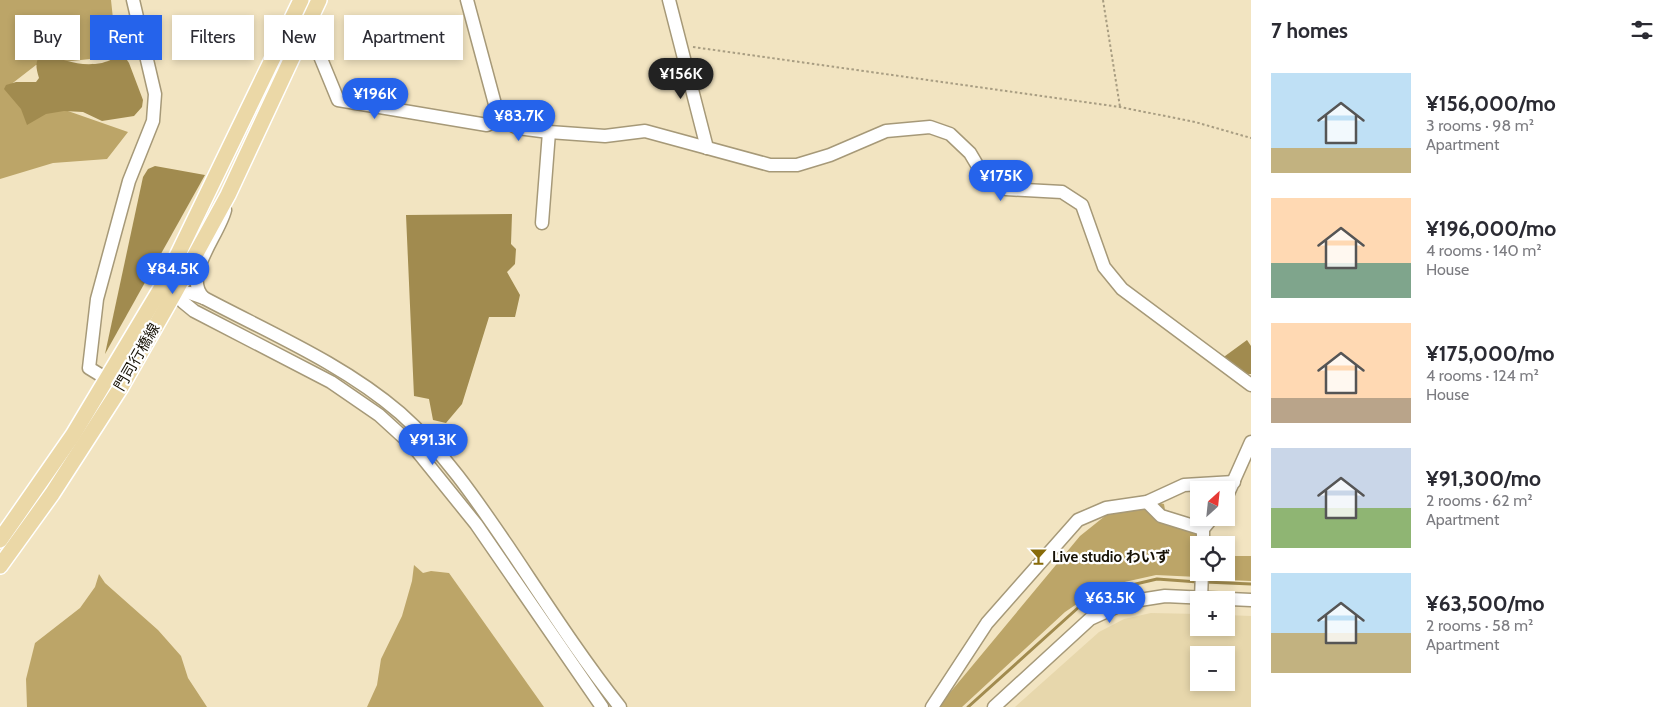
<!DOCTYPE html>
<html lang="en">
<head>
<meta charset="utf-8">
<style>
  body { margin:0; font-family:Cabin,"Noto Sans JP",sans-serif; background:#f7f7f7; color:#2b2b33; height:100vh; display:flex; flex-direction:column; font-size:19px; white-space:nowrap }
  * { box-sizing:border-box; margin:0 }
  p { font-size:16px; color:#7c7c81 }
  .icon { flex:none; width:28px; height:28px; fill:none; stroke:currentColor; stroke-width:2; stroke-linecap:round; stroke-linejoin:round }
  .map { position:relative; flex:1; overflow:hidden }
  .panel { display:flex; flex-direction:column; background:#fff; width:425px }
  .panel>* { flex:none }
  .guide { position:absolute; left:15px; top:15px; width:475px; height:45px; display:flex; gap:10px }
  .needle { width:32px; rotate:27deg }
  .controls { position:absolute; left:1190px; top:481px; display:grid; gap:10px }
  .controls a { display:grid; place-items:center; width:45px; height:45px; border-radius:0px; background:#fff; box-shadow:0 2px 8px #0003; font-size:25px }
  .price { position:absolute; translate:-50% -42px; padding:0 11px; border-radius:18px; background:#2563eb; color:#fff; font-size:16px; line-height:32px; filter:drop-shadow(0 1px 2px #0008) }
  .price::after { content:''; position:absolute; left:50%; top:30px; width:15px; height:11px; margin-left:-8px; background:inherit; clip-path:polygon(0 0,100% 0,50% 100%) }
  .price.active { background:#222; color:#fff }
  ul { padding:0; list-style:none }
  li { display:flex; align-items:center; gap:15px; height:125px; padding:0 20px }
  li span { display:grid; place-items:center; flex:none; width:140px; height:100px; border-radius:0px; color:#555 }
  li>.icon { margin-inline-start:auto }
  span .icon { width:60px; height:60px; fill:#fffc; stroke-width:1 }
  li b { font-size:21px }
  h2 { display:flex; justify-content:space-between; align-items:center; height:60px; padding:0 20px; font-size:21px }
  .chip { padding:0 18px; border-radius:0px; background:#fff; box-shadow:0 2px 8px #0003; font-size:18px; line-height:45px }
  .chip.active { background:#2563eb; color:#fff }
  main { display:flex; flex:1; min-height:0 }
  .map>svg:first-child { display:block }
  .built { fill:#e7d7ac; fill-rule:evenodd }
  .forest { fill:#bca568 }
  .water { fill:#a18b4f }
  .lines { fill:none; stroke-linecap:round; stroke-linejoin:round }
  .stream { stroke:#a18b4f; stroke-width:3 }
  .minor-casing { stroke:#a69978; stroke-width:15 }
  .major-casing { stroke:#fff; stroke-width:18 }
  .path { stroke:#a89d82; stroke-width:2; stroke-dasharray:2.5 2.5; stroke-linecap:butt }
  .minor { stroke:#fff; stroke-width:12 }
  .major { stroke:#ebd8a7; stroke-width:15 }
  .labels { text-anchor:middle; stroke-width:4.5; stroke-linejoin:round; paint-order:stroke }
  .street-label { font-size:15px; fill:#171206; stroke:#fff }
  .poi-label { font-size:15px; font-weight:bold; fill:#171206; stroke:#fff; text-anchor:start }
</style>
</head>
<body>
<main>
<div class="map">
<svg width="1251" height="707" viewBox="0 0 1251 707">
  <rect width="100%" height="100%" fill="#f2e4c1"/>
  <path class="built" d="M 1151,613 L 1199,614 L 1199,628 L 1226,628 L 1226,615 L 1251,616 L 1251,707 L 1015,707 L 1099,632 L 1124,619 ZM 1199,655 L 1226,655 L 1226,682 L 1199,682 Z"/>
  <g class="forest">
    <path d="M 0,0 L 111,0 L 117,56 L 36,65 L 5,89 L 128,132 L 107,159 L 53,163 L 0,179 Z"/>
    <path d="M 1148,500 L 1164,504 L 1167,521 L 1198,532 L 1198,577 L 1156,575 L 1102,587 L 1065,612 L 962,707 L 938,707 L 1080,536 L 1110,512 Z"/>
    <path d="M 1226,556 L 1251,556 L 1251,581 L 1207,579 L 1206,573 L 1226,572 Z"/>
    <path d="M 414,565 L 423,573 L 431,571 L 449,573 L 544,707 L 367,707 L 377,685 L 381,659 L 402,616 L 412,581 Z"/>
    <path d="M 99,574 L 105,583 L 158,630 L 181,656 L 188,678 L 207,707 L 27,707 L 26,679 L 35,643 L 80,608 L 95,587 Z"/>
  </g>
  <g class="water">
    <path d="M 43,53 C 64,60 79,67 102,63 C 111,61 115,56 125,57 L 129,63 L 143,100 L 142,107 L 134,116 L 102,121 L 83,112 L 64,111 L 46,114 L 27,125 L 21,109 L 4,89 L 6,85 L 16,82 L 36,82 L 39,78 C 36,68 34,60 43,53 Z"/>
    <path d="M 155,166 L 205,175 L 105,354 L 143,177 L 148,169 Z"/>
    <path d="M 512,214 L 511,244 L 516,249 L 515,264 L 507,272 L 520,295 L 515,317 L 489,317 L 462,404 L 446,423 L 433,420 L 429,399 L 414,396 L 406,215 Z"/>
    <path d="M 1247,340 L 1251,346 L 1251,374 C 1240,375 1230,365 1221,359 Z"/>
  </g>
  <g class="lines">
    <g class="stream">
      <path d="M 1205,582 L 1251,584"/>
      <path d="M 968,707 L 1080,606 L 1106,591 L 1157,579 L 1198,582"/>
    </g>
    <defs>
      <g id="minor">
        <path d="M 467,0 L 499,119 L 518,128 L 549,132 L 605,136 L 645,131 L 770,165 L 797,165 L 830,155 L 886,131 L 930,127 L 950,134 L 970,153 L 986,180 L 1006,189 L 1062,192 L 1082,205 L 1104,267 L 1122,289 L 1251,385"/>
        <path d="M 669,0 L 707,148"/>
        <path d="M 286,34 L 317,49 L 338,100 L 487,125 L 499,119"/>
        <path d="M 542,223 L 549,132"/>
        <path d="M 173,283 L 183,302 L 194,311 L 331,382 L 379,415 L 413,446 L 476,524 L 602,707"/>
        <path d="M 175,292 L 190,293 L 204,298 C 270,333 343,364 400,413 C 443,451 475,498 507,545 C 544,600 579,655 620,707"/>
        <path d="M 204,298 C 181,277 219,235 225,210"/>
        <path d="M 107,379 L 89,368 L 97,299 L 129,181 L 153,121 L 155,94 L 133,0"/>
        <path d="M 1226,498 L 1251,442"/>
        <path d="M 1147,502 L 1161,516 L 1203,529"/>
        <path d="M 1203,545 L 1203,529 L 1212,518"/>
        <path d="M 1201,599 L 1202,572"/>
        <path d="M 932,707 L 987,623 L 1078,520 L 1106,508 L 1147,502 L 1184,485 L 1234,482"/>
        <path d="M 994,707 L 1090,619 L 1127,602 L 1165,596 L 1251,600"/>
      </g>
      <g id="major">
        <path d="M 0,540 L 73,435 L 163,285 L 301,0"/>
        <path d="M 0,566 L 52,494 L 121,387 L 175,292 L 228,195 L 319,0"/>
      </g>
    </defs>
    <use href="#minor" class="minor-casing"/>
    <use href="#major" class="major-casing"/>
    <g class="path">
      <path d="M 1103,0 L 1120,107"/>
      <path d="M 693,47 L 1120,107 L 1195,122 L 1251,138"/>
    </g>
    <use href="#minor" class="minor"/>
    <use href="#major" class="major"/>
  </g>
  <defs>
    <symbol id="bar-bare" viewBox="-9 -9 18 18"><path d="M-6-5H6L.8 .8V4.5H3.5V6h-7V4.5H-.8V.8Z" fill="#886b09" stroke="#fff" stroke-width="2.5" paint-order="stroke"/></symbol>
  </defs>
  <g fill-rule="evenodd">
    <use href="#bar-bare" x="1026" y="544" width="25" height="25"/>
  </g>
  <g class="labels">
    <g class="street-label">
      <text transform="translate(137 357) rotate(-60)" y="5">門司行橋線</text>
    </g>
    <g class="poi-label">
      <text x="1052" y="562">Live studio わいず</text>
    </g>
  </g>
</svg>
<div class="controls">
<a><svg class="needle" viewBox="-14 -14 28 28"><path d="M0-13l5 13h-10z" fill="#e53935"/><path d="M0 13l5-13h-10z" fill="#7c7c81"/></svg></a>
<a><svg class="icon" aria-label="locate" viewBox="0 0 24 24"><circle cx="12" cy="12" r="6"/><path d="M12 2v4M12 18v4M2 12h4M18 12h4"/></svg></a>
<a>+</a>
<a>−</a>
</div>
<b class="price active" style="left:681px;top:100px">¥156K</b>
<b class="price" style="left:375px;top:120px">¥196K</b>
<b class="price" style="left:519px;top:142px">¥83.7K</b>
<b class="price" style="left:1001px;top:202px">¥175K</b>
<b class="price" style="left:173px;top:295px">¥84.5K</b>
<b class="price" style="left:433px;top:466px">¥91.3K</b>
<b class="price" style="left:1110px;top:624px">¥63.5K</b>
<div class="guide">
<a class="chip">Buy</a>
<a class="chip active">Rent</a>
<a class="chip">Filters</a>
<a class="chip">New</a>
<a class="chip">Apartment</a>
</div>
</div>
<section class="panel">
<h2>7 homes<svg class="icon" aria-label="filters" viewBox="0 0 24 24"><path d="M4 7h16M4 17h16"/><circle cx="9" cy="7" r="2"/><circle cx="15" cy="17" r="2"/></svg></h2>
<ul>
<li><span style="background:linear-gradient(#bfe0f5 75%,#c2b280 0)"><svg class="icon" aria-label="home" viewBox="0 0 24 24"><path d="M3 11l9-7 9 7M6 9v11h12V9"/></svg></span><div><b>¥156,000/mo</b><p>3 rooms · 98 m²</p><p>Apartment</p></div></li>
<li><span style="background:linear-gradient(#ffd9b3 65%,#7fa58c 0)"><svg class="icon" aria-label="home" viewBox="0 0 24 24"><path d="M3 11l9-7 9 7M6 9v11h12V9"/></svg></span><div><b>¥196,000/mo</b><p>4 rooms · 140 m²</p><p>House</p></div></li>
<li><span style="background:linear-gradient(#ffd9b3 75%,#b9a48a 0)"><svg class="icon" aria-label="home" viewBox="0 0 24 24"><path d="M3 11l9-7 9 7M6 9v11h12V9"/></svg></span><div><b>¥175,000/mo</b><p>4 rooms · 124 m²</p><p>House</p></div></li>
<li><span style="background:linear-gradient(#c9d6e8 60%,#8fb573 0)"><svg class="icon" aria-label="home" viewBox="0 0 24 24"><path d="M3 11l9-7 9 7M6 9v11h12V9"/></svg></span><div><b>¥91,300/mo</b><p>2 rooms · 62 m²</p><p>Apartment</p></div></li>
<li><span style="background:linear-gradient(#bfe0f5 60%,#c2b280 0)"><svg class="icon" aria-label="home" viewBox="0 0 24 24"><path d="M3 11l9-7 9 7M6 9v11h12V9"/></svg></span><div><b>¥63,500/mo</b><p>2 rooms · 58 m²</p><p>Apartment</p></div></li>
</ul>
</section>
</main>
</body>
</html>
